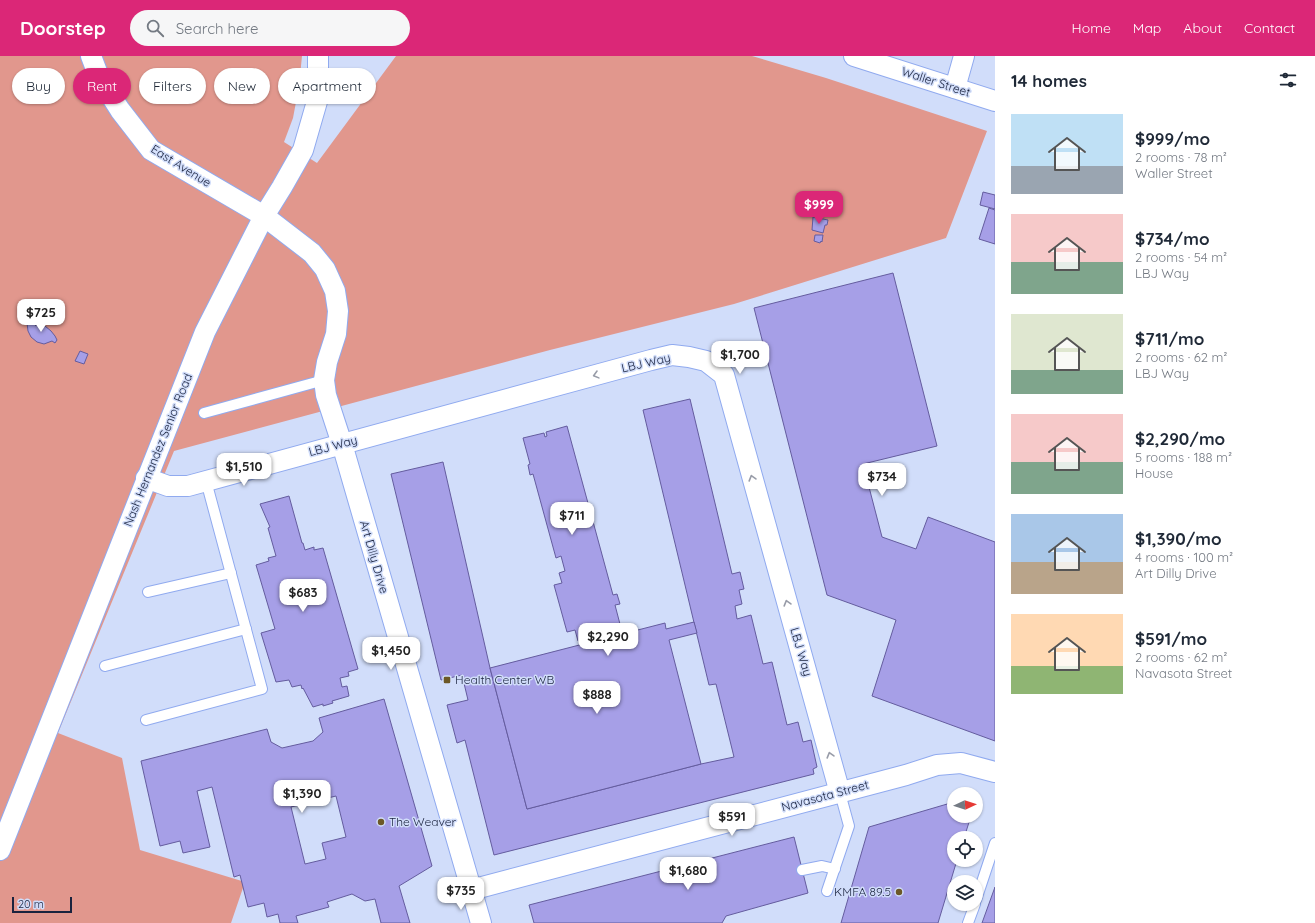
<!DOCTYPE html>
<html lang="en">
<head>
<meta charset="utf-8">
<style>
  body { margin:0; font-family:Quicksand,sans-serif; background:#f6f6f7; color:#1f2937; height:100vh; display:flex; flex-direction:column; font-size:15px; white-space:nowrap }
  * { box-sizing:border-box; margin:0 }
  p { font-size:13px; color:#747a83 }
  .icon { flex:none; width:22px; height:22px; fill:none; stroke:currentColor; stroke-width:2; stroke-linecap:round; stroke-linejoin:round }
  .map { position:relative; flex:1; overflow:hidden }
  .side { display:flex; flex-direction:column; background:#fff; width:320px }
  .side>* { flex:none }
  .top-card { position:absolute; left:12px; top:12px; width:380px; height:36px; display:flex; gap:8px }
  .needle { width:26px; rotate:86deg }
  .tools { position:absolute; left:947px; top:731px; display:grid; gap:8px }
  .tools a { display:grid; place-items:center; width:36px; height:36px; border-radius:50%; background:#fff; box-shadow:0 1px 3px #0004; font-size:20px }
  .scale { position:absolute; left:12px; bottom:10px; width:60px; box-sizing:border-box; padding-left:4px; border:2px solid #1a233e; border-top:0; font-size:11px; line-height:14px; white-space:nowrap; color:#1a233e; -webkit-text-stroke:3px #d1ddfa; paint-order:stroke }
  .price { position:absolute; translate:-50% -34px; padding:0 9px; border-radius:8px; background:#fff; color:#222; font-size:13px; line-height:26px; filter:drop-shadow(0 1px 2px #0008) }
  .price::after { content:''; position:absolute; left:50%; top:24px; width:12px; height:9px; margin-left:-6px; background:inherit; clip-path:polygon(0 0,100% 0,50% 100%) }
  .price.on { background:#db2777; color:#fff }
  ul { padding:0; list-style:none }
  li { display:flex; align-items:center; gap:12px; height:100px; padding:0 16px }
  li span { display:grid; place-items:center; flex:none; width:112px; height:80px; border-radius:0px; color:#555 }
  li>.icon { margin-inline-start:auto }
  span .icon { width:48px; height:48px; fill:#fffc; stroke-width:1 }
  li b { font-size:17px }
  h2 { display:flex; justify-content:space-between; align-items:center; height:48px; padding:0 16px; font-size:17px }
  .pill { padding:0 14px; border-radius:18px; background:#fff; box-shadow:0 1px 3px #0004; font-size:14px; line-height:36px }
  .pill.on { background:#db2777; color:#fff }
  header { display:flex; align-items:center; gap:24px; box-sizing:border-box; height:56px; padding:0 20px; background:#db2777; color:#fff }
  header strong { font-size:19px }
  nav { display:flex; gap:22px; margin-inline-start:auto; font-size:14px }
  .search { width:280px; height:36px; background:#f6f6f7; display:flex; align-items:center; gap:10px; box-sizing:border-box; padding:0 14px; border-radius:22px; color:#747a83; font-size:15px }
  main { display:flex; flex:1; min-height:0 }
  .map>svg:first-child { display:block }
  .green { fill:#e1978d }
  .building { fill:#a69fe7; stroke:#645c9e; fill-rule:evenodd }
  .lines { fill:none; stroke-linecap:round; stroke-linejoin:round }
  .lane-casing { stroke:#90aaef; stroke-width:12 }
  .street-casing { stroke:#90aaef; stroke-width:22 }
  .lane { stroke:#fff; stroke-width:10 }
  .street { stroke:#fff; stroke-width:20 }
  .oneway { stroke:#989ca8 }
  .poi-dot { fill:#6c5827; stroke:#d1ddfa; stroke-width:1.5 }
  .labels { text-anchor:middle; stroke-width:3; stroke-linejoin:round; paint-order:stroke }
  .street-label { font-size:12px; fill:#1a233e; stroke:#d1ddfa }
  .poi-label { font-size:12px; fill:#1a233e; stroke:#d1ddfa; text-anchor:start }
</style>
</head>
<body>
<header>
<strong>Doorstep</strong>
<div class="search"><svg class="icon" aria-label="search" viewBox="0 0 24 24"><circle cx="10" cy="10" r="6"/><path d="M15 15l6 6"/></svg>Search here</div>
<nav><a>Home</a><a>Map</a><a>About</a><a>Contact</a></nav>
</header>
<main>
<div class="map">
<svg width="995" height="867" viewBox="0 0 995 867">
  <rect width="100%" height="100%" fill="#d1ddfa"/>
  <path class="green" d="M 0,0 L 302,0 L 299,30 L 293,62 L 284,86 L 317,107 L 396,0 L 752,0 L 826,22 L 987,75 L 946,182 L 734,248 L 550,294 L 174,395 L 58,677 L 122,702 L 140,794 L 245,826 L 231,867 L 0,867 Z"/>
  <g class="building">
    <path d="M 983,136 L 995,139 L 995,153 L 980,149 Z"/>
    <path d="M 989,152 L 995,154 L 995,188 L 979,183 Z"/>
    <path d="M 813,161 L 828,164 L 827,169 L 825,169 L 823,177 L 812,174 Z"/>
    <path d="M 815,179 L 823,179 L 822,186 L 821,185 L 820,187 L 814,185 Z"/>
    <path d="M 893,217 L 937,390 L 863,408 L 882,481 L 916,493 L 928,461 L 995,486 L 995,685 L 872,640 L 896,564 L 827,539 L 754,252 Z"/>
    <path d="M 29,263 L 36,270 L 39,267 L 45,270 L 51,275 L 55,280 L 57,284 L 55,287 L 52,285 L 44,288 L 37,286 L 31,281 L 28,275 L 27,267 Z"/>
    <path d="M 80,295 L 88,298 L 84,308 L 75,305 Z"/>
    <path d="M 690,343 L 732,518 L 740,516 L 744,533 L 739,534 L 742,548 L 735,550 L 737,563 L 751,559 L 763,608 L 772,606 L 787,669 L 798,666 L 803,686 L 811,684 L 817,711 L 813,713 L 814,718 L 494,799 L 465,684 L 457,687 L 447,649 L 468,644 L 462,619 L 441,624 L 391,418 L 443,406 L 490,612 L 527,753 L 701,708 L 734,701 L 716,628 L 709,629 L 643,354 Z"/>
    <path d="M 567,370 L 613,539 L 617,538 L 620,548 L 615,549 L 621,572 L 601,578 L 600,574 L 596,575 L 598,579 L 578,585 L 575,574 L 567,576 L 554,529 L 562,527 L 559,517 L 565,515 L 561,500 L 556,502 L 533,418 L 530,419 L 528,409 L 530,408 L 523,382 L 544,377 L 545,381 L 547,380 L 546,376 Z"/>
    <path d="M 289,440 L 302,487 L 303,487 L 305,494 L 314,491 L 314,494 L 323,492 L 358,613 L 348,616 L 349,620 L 340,622 L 342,631 L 347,630 L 349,640 L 332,645 L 333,647 L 323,650 L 323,648 L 313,651 L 303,632 L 302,633 L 301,629 L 292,631 L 289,624 L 276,626 L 261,577 L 275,573 L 256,509 L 269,505 L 268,502 L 276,500 L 268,472 L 270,471 L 260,448 Z"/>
    <path d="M 694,566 L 697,577 L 669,584 L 701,708 L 527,753 L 490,612 L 665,567 L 666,573 Z"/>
    <path d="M 384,643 L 432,810 L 399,830 L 410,867 L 381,867 L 375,843 L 365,845 L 352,838 L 327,846 L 329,851 L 296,860 L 298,867 L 280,867 L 278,858 L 267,861 L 264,847 L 248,851 L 240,819 L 234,821 L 212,731 L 197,735 L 210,791 L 183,797 L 180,785 L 160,790 L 141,705 L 267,673 L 271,686 L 282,692 L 313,685 L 323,676 L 319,662 ZM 336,740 L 346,781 L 322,787 L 326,803 L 305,808 L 291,751 Z"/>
    <path d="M 954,746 L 954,760 L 971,760 L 964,782 L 954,782 L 954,804 L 957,804 L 938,867 L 841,867 L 869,771 Z"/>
    <path d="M 794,781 L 808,837 L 726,860 L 722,867 L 534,867 L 529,849 Z"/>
    <path d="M 995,831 L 995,867 L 982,867 Z"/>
  </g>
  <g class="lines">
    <defs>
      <g id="lane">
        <path d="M 204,357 L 324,324"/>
        <path d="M 148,536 L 231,517"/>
        <path d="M 105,610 L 246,573"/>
        <path d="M 146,664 L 262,633 L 206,425"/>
        <path d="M 802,814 L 822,810 L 835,813"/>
        <path d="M 827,835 L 849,770 L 840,737"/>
        <path d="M 976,844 L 995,787"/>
        <path d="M 968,867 L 975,848"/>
      </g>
      <g id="street">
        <path d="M 91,0 L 99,21 L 120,54 L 151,94 L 264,160 L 312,197 L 325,213 L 335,235 L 338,255 L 336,278 L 327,306 L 324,324 L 326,339 L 342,388 L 481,867"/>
        <path d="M 854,0 L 995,45"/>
        <path d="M 955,32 L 964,0"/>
        <path d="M 146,422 L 168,430 L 188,430 L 651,304 L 672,299 L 689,301 L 706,305 L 724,319 L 840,737"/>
        <path d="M 0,794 L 205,276 L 264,160 L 282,131 L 303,94 L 318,42 L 318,0"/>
        <path d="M 471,834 L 906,719 L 937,709 L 961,707 L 995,716"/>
      </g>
    </defs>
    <use href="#lane" class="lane-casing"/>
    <use href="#street" class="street-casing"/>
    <use href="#lane" class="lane"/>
    <use href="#street" class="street"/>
  </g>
  <defs><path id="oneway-chevron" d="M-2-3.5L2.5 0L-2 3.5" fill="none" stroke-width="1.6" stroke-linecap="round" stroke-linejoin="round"/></defs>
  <g class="oneway">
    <use href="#oneway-chevron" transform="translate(596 319) rotate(165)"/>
    <use href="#oneway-chevron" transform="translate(752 422) rotate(-106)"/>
    <use href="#oneway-chevron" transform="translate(787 547) rotate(-106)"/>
    <use href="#oneway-chevron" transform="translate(830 699) rotate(-106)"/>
  </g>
  <g class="poi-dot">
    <rect x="443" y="620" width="8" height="8" rx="2"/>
    <circle cx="381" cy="766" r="4"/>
    <circle cx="899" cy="836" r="4"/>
  </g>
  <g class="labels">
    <g class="street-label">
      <text transform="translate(936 26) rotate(18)" y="4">Waller Street</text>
      <text transform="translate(181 110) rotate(32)" y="4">East Avenue</text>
      <text transform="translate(646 307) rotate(-13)" y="4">LBJ Way</text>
      <text transform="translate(333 390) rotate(-15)" y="4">LBJ Way</text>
      <text transform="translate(158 394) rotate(-68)" y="4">Nash Hernandez Senior Road</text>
      <text transform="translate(374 501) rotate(74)" y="4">Art Dilly Drive</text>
      <text transform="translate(801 596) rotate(74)" y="4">LBJ Way</text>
      <text transform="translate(825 740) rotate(-15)" y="4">Navasota Street</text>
    </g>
    <g class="poi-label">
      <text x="455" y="628">Health Center WB</text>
      <text x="389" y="770">The Weaver</text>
      <text x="891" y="840" text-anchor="end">KMFA 89.5</text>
    </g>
  </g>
</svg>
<div class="tools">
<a><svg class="needle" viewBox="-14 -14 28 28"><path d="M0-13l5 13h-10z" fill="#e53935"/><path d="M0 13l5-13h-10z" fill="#747a83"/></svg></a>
<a><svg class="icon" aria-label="locate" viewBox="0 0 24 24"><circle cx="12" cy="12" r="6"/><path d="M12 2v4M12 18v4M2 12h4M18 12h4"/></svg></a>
<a><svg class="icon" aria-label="layers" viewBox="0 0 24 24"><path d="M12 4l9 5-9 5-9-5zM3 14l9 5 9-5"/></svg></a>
</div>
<div class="scale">20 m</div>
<b class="price on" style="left:819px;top:169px">$999</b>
<b class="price" style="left:41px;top:277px">$725</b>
<b class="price" style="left:740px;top:319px">$1,700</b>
<b class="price" style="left:244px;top:431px">$1,510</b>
<b class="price" style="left:882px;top:441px">$734</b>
<b class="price" style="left:572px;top:480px">$711</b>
<b class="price" style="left:303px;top:557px">$683</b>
<b class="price" style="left:608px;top:601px">$2,290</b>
<b class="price" style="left:391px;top:615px">$1,450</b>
<b class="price" style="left:597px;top:659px">$888</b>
<b class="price" style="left:302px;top:758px">$1,390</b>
<b class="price" style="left:732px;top:781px">$591</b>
<b class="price" style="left:688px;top:835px">$1,680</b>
<b class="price" style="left:461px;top:855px">$735</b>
<div class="top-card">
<a class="pill">Buy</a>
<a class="pill on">Rent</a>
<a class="pill">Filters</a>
<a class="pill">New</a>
<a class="pill">Apartment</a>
</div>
</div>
<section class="side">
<h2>14 homes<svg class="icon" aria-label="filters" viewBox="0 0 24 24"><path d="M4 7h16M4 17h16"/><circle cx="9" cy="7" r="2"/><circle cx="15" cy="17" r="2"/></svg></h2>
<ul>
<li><span style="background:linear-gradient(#bfe0f5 65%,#9aa5b1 0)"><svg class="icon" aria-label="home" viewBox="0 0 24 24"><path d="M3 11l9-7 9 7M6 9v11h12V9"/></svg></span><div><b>$999/mo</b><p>2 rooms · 78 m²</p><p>Waller Street</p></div></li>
<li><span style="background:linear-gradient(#f6c9c9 60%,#7fa58c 0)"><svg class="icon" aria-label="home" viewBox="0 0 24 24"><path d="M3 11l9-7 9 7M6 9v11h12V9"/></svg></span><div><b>$734/mo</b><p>2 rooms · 54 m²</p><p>LBJ Way</p></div></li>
<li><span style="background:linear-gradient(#dfe7d0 70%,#7fa58c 0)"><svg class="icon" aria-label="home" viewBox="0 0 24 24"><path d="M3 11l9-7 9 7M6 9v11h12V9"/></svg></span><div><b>$711/mo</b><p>2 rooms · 62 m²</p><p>LBJ Way</p></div></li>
<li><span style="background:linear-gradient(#f6c9c9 60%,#7fa58c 0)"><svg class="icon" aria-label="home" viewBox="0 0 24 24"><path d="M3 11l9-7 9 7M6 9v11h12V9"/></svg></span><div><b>$2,290/mo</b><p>5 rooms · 188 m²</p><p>House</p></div></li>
<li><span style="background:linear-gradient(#a9c7e8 60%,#b9a48a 0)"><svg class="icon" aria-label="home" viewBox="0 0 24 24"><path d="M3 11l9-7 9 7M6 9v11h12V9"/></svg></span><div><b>$1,390/mo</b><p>4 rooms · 100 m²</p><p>Art Dilly Drive</p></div></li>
<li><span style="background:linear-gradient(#ffd9b3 65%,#8fb573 0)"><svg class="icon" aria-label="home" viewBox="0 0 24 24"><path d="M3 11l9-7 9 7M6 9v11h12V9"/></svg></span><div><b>$591/mo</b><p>2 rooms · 62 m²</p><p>Navasota Street</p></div></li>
</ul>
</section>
</main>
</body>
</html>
